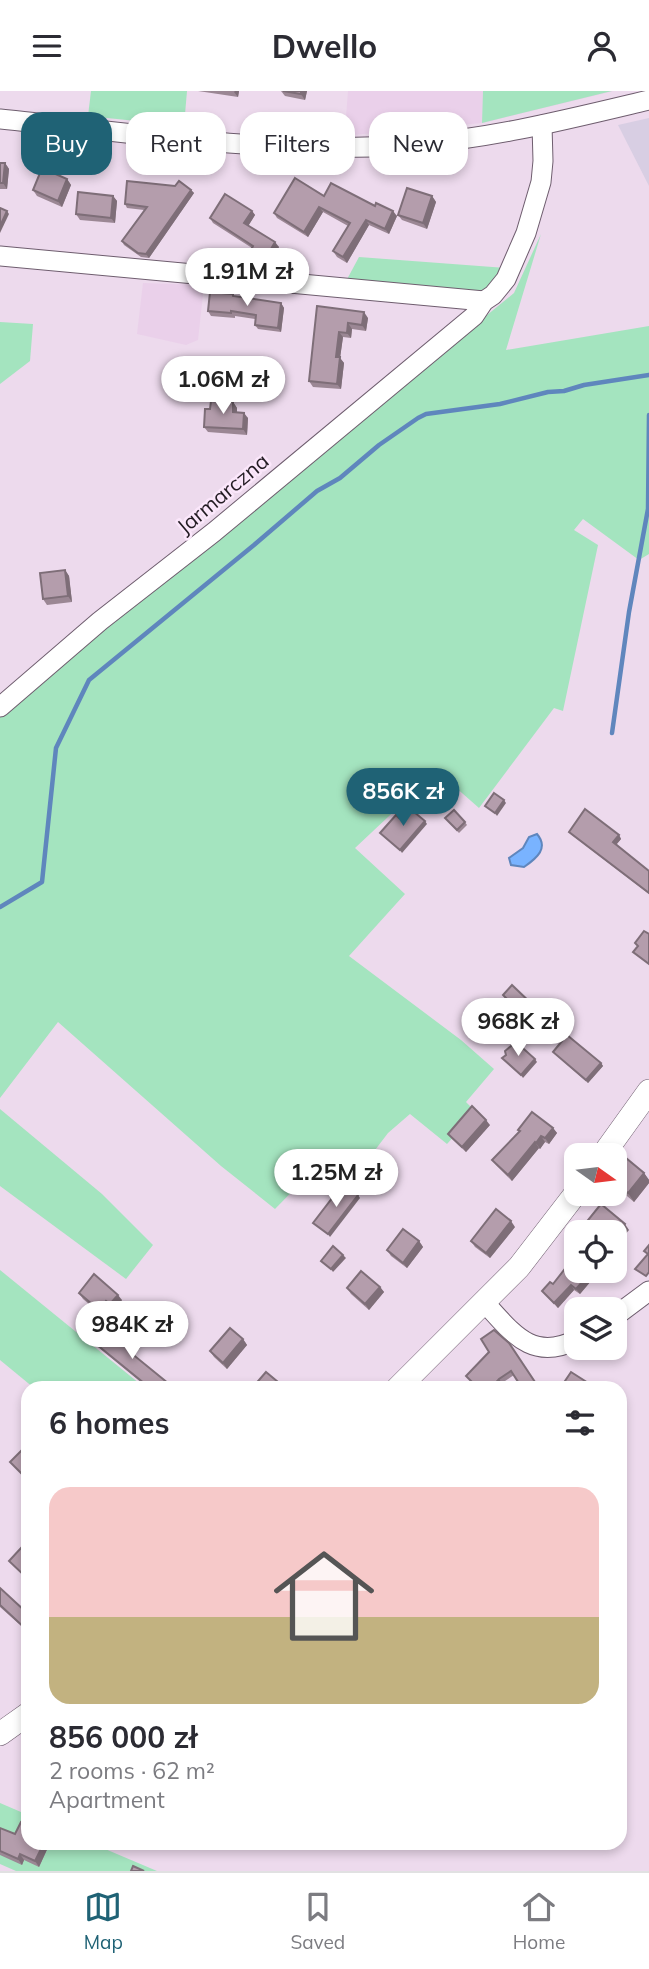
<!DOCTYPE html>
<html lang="en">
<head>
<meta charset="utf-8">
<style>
  body { margin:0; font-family:Mulish,sans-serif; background:#f2f2f3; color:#2b2b33; height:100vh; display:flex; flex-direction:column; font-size:26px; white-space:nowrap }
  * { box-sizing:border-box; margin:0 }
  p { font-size:23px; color:#7c7c81 }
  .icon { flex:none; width:38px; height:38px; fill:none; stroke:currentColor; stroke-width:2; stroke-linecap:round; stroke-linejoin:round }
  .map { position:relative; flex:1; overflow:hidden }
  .drawer { position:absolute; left:21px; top:1290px; width:606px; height:469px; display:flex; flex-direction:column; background:#fff; border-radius:21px; box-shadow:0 4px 10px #0003 }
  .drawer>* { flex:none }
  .hud { position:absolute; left:21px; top:21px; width:607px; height:63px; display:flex; gap:14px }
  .needle { width:46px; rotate:104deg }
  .tools { position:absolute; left:564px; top:1052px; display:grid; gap:14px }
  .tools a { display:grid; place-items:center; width:63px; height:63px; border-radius:14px; background:#fff; box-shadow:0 4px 10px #0003; font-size:35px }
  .price { position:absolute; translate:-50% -60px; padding:0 16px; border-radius:24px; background:#fff; color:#222; font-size:23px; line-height:46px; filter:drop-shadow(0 2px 4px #0008) }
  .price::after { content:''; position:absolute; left:50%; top:42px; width:21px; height:16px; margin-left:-10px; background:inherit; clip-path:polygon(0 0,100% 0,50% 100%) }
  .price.current { background:#1f6275; color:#fff }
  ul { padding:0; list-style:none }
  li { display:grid; align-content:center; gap:14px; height:371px; padding:0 28px }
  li+li { border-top:2px solid #e1e1e2 }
  li span { display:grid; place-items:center; height:217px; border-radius:21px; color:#555 }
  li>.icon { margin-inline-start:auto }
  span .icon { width:126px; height:126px; fill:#fffc; stroke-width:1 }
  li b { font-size:30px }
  h2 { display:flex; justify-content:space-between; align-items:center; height:84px; padding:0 28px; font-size:30px }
  .tag { padding:0 24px; border-radius:21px; background:#fff; box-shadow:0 4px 10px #0003; font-size:24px; line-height:63px }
  .tag.current { background:#1f6275; color:#fff }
  header { display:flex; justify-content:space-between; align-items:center; height:91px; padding:0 28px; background:#fff; font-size:32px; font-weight:700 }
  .tab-bar { display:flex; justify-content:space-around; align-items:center; height:98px; border-top:2px solid #e1e1e2; background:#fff; font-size:19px; color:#7c7c81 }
  .tab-bar a { display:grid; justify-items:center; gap:4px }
  .tab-bar .current { color:#1f6275 }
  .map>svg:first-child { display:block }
  .commercial { fill:#d8cee3 }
  .built { fill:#ead0ea }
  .green { fill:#a4e4bf }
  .water { fill:#79b3ff; stroke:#5f86bd; stroke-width:2 }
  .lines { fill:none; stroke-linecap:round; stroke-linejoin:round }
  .stream { stroke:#5f86bd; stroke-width:4.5 }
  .minor-casing { stroke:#6e5d6e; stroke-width:21 }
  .tertiary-casing { stroke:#6e5d6e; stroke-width:24 }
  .minor { stroke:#fff; stroke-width:19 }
  .tertiary { stroke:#fff; stroke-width:23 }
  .wall { fill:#9b8794 }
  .shaded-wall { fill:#7e6e78 }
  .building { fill:#b49dac; stroke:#7e6e78; stroke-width:2 }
  .labels { text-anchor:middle; stroke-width:5; stroke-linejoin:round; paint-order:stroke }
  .street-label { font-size:21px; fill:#231c23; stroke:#fbe7fb }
</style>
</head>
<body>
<header><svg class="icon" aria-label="menu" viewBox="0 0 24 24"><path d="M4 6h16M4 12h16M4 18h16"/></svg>Dwello<svg class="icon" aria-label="person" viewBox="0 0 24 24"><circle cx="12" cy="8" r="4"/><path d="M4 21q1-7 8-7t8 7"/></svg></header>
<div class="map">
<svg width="649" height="1780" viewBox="0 0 649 1780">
  <rect width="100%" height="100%" fill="#eddaed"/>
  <path class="commercial" d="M 649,27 L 649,95 L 618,34 Z"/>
  <g class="built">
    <path d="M 348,0 L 614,0 L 482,32 L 353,44 L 345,39 Z"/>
    <path d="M 143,192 L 204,194 L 198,249 L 186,254 L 137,243 Z"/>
  </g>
  <g class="green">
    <path d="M 91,0 L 187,0 L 184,35 L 88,25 Z"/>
    <path d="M 483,0 L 612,0 L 482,32 Z"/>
    <path d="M 541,143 L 506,259 L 649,235 L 649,463 L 639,469 L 583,428 L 574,439 L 598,454 L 563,620 L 554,617 L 479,717 L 437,680 L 355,757 L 405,803 L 349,865 L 461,949 L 494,978 L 466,1011 L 476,1021 L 447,1053 L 410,1023 L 388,1042 L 350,1092 L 319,1073 L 275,1118 L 221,1075 L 58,931 L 0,1007 L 0,626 L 113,530 L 514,202 Z"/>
    <path d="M 359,166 L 506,177 L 487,202 L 345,192 Z"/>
    <path d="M 0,231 L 33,233 L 30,270 L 0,293 Z"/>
    <path d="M 0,1018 L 102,1103 L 153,1154 L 126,1188 L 0,1095 Z"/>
    <path d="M 0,1179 L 145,1297 L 34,1297 L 0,1269 Z"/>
    <path d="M 0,1712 L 28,1724 L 28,1752 L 91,1752 L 157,1780 L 16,1780 L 0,1773 Z"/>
  </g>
  <path class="water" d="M 537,743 C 549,757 537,767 524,776 L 511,774 L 509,767 L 523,757 L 529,746 Z"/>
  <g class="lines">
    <g class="stream">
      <path d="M 612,642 L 629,521 L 648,418 L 649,324"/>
      <path d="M 0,816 L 42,791 L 56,657 L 89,589 L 254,454 L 317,400 L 340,387 L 379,354 L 418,327 L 426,323 L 500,313 L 548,301 L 564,300 L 584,294 L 649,284"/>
    </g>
    <defs>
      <g id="minor">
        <path d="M 0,28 C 135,42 272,64 409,54 C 490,48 569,28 649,9"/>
        <path d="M 0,165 L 484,210"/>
        <path d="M 0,616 L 100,530 L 214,441 L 474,225 L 484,210 L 493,204 L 506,188 L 526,142 L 541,91 L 543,70 L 542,34"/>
        <path d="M 484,1211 C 512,1241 531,1271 576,1249"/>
        <path d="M 614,1226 L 649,1200"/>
      </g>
      <g id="tertiary">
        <path d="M 603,1064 L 649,1000"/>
        <path d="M 398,1297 L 519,1176 L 576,1102"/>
        <path d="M 0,1643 L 28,1623"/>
      </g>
    </defs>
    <use href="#minor" class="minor-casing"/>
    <use href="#tertiary" class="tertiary-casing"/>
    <use href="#minor" class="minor"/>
    <use href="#tertiary" class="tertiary"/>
  </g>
  <g class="wall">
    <path d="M 198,0 L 239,0 L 238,6 Z"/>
    <path d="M 281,0 L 307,0 L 305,9 L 285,5 Z"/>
    <path d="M 0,72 L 5,72 L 9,78 L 7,98 L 0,98 Z"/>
    <path d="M 67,88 L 71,94 L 62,116 L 37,105 L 33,99 Z"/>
    <path d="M 191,99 L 194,102 L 149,167 L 141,166 L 124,154 L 122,150 L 144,119 L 127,117 L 125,113 Z"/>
    <path d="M 113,105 L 117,110 L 115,132 L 80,129 L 76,123 Z"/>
    <path d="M 324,105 L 375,115 L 397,125 L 389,143 L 369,134 L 347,172 L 337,166 L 333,160 L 348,135 L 323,121 L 308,146 L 277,127 L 274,122 Z"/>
    <path d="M 432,105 L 436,111 L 427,138 L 402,129 L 398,124 Z"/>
    <path d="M 252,120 L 255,124 L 248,135 L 279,156 L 266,177 L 251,169 L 248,164 L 252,157 L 213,132 L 210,127 Z"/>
    <path d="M 234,205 L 281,212 L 284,217 L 281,241 L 258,238 L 255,234 L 255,228 L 235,225 L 235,227 L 211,225 L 208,220 Z"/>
    <path d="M 317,215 L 368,227 L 366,240 L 352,238 L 351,247 L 343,246 L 340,267 L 344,272 L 341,298 L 313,296 L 309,290 Z"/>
    <path d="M 233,311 L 237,317 L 237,321 L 248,327 L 247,344 L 208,341 L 204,336 L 210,318 Z"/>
    <path d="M 65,479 L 69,485 L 72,511 L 47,514 L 43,508 Z"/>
    <path d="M 445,727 L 465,731 L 467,734 L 459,742 Z"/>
    <path d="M 569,741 L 619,744 L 621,748 L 616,754 L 649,780 L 649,803 L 572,744 Z"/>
    <path d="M 503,904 L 537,918 L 541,923 L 529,941 L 510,923 L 506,918 L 510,913 Z"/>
    <path d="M 553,961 L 601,972 L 603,975 L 588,992 Z"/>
    <path d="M 490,1034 L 466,1061 L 452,1048 L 448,1043 Z"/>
    <path d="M 553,1037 L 557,1042 L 549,1053 L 545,1051 L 540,1058 L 539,1057 L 512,1090 L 496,1074 L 492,1069 Z"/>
    <path d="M 614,1082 L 644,1082 L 649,1089 L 649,1092 L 634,1111 L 614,1094 Z"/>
    <path d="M 515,1136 L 490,1167 L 475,1156 L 471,1150 Z"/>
    <path d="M 419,1150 L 423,1156 L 407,1177 L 391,1165 L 387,1159 Z"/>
    <path d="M 576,1180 L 593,1180 L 596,1184 L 580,1203 L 574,1199 L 558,1217 L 542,1200 Z"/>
    <path d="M 380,1196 L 384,1201 L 369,1219 L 351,1203 L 347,1197 Z"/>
    <path d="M 79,1202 L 122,1209 L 114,1219 L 110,1216 L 103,1225 L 83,1208 Z"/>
    <path d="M 494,1239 L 514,1284 L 502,1292 L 498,1297 L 477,1297 L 466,1285 L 489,1261 Z"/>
    <path d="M 243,1248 L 247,1254 L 227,1278 L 214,1266 L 210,1260 Z"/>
    <path d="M 96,1253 L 138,1254 L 140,1257 L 134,1264 L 174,1297 L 148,1297 L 98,1256 Z"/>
    <path d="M 0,1497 L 25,1520 L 28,1517 L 28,1541 L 0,1516 Z"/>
    <path d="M 0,1737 L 28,1752 L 50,1752 L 39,1776 L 24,1769 L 22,1774 L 0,1764 Z"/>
  </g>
  <g class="shaded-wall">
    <path d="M 235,0 L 239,0 L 238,6 L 234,1 Z"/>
    <path d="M 301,0 L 307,0 L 305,9 L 301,3 Z"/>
    <path d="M 5,72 L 9,78 L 7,98 L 3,92 Z"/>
    <path d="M 67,88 L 71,94 L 62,116 L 58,110 Z"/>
    <path d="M 191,99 L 194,102 L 149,167 L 146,163 Z"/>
    <path d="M 113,105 L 117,110 L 115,132 L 111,127 Z"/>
    <path d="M 432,105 L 436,111 L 427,138 L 423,132 Z"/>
    <path d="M 319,116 L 323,121 L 308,146 L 304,141 Z"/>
    <path d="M 7,120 L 9,123 L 0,142 L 0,135 Z"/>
    <path d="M 252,120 L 255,124 L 247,137 L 244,132 Z"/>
    <path d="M 393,120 L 397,125 L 389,143 L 385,138 Z"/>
    <path d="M 366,129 L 369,134 L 347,172 L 343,166 Z"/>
    <path d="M 275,151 L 279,156 L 266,177 L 263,172 Z"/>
    <path d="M 281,212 L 284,217 L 281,241 L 278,237 Z"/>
    <path d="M 364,221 L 368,227 L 366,240 L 362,234 Z"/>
    <path d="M 348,232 L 352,238 L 351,247 L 347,242 Z"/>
    <path d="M 339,241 L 343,246 L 340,267 L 344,272 L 341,298 L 337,293 L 336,266 Z"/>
    <path d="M 233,311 L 237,317 L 237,327 L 233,321 Z"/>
    <path d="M 244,322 L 248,327 L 247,344 L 243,338 Z"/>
    <path d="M 65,479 L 69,485 L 72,511 L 68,505 Z"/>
    <path d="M 504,709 L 506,712 L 497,725 L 495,722 Z"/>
    <path d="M 425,730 L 427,733 L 402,762 L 400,759 Z"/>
    <path d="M 619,744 L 621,748 L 615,755 L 613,751 Z"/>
    <path d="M 537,918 L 541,923 L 529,941 L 525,935 Z"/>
    <path d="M 535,968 L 537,971 L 523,987 L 521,984 Z"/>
    <path d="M 601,972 L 603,975 L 588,992 L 586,989 Z"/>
    <path d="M 486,1029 L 490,1034 L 466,1061 L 462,1056 Z"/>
    <path d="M 553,1037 L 557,1042 L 549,1053 L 545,1047 Z"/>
    <path d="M 541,1045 L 545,1051 L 540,1058 L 536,1052 Z"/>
    <path d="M 535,1051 L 539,1057 L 512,1090 L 508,1084 Z"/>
    <path d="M 644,1082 L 649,1089 L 649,1092 L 634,1111 L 628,1102 Z"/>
    <path d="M 358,1104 L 360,1107 L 330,1146 L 328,1143 Z"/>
    <path d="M 511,1130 L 515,1136 L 490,1167 L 486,1162 Z"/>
    <path d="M 625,1133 L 629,1139 L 614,1157 L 614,1147 Z"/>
    <path d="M 419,1150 L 423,1156 L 407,1177 L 403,1172 Z"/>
    <path d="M 343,1164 L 346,1167 L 333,1181 L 331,1178 Z"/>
    <path d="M 592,1180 L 593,1180 L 596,1184 L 580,1203 L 576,1198 Z"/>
    <path d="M 571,1194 L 574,1199 L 558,1217 L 554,1212 Z"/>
    <path d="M 380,1196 L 384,1201 L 369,1219 L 365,1213 Z"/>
    <path d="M 118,1204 L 122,1209 L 114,1219 L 110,1213 Z"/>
    <path d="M 106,1210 L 110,1216 L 103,1225 L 99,1219 Z"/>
    <path d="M 243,1248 L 247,1254 L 227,1278 L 223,1272 Z"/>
    <path d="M 138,1254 L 140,1257 L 133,1265 L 131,1262 Z"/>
    <path d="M 499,1288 L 502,1292 L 498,1297 L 495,1297 L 493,1295 Z"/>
    <path d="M 490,1292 L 492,1297 L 485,1297 Z"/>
    <path d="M 44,1752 L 50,1752 L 39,1776 L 35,1770 Z"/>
    <path d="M 20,1763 L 24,1769 L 22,1774 L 18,1768 Z"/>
  </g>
  <g class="building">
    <path d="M 283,0 L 301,0 L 301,3 Z"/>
    <path d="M 0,72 L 5,72 L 3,92 L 0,92 Z"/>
    <path d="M 42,77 L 67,88 L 58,110 L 33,99 Z"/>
    <path d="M 295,87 L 324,105 L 331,92 L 375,115 L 376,112 L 393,120 L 385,138 L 366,129 L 343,166 L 333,160 L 350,132 L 319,116 L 304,141 L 274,122 Z"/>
    <path d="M 127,90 L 175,95 L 179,90 L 191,99 L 146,163 L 138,162 L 122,150 L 147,116 L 125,113 Z"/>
    <path d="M 407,97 L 432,105 L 423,132 L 398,124 Z"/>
    <path d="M 78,101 L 113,105 L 111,127 L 76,123 Z"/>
    <path d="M 225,103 L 252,120 L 244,132 L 275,151 L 263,172 L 248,164 L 253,155 L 210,127 Z"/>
    <path d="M 0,117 L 7,120 L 0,135 Z"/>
    <path d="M 210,201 L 233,203 L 233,205 L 281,212 L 278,237 L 255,234 L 256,224 L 231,220 L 231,222 L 208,220 Z"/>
    <path d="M 317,215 L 364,221 L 362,234 L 348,232 L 347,242 L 339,241 L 336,266 L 340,266 L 337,293 L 309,290 Z"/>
    <path d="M 211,310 L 233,311 L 233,321 L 244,322 L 243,338 L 204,336 L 205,318 L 210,318 Z"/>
    <path d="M 65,479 L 68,505 L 43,508 L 40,482 Z"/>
    <path d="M 494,702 L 504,709 L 495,722 L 485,715 Z"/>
    <path d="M 408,716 L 425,730 L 400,759 L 380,742 L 396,724 L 399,727 Z"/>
    <path d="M 585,718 L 619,744 L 613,751 L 649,780 L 649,802 L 569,741 Z"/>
    <path d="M 454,719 L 465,731 L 457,739 L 445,727 Z"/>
    <path d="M 644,840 L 649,843 L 649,873 L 633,861 L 638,855 L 635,852 Z"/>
    <path d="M 512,894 L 537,918 L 525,935 L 506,918 L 511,912 L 503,904 Z"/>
    <path d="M 567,944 L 601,972 L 586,989 L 553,961 Z"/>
    <path d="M 516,951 L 535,968 L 521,984 L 502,967 L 506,964 L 505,960 Z"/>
    <path d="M 472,1015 L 486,1029 L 462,1056 L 448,1043 Z"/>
    <path d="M 532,1021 L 553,1037 L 545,1047 L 541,1045 L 536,1052 L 535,1051 L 508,1084 L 492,1069 L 520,1040 L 518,1039 Z"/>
    <path d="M 626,1067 L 644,1082 L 628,1102 L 614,1091 L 614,1082 Z"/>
    <path d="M 343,1093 L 358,1104 L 328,1143 L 313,1132 Z"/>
    <path d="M 601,1113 L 625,1133 L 614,1147 L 614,1141 L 593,1141 L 584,1134 Z"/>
    <path d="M 496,1118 L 511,1130 L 486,1162 L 471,1150 Z"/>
    <path d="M 403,1138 L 419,1150 L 403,1172 L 387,1159 Z"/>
    <path d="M 649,1154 L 649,1181 L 646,1185 L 635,1178 L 648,1163 L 644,1160 Z"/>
    <path d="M 333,1155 L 343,1164 L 331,1178 L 321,1170 Z"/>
    <path d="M 575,1165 L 576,1180 L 592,1180 L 576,1198 L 571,1194 L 554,1212 L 542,1200 L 550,1191 L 553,1193 Z"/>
    <path d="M 361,1180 L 380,1196 L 365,1213 L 347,1197 Z"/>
    <path d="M 94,1183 L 118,1204 L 110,1213 L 106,1210 L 99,1219 L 79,1202 Z"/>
    <path d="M 230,1237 L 243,1248 L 223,1272 L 210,1260 Z"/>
    <path d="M 494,1239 L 509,1252 L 539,1297 L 522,1297 L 511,1280 L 499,1288 L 493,1295 L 490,1292 L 485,1297 L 478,1297 L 466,1285 L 489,1261 L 481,1248 Z"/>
    <path d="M 107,1242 L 122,1254 L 128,1246 L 138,1254 L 131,1262 L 174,1297 L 150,1297 L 96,1253 Z"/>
    <path d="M 266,1281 L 284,1296 L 284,1297 L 252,1297 Z"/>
    <path d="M 571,1281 L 596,1297 L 570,1297 L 563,1293 Z"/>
    <path d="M 28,1353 L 28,1389 L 10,1371 Z"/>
    <path d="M 28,1453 L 28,1488 L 9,1470 L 21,1457 L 22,1459 Z"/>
    <path d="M 0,1497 L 25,1520 L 28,1517 L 28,1540 L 0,1514 Z"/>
    <path d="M 21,1731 L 28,1733 L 28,1752 L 44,1752 L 35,1770 L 20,1763 L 18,1768 L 0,1760 L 0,1737 L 15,1743 Z"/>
    <path d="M 133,1775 L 144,1780 L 131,1780 Z"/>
  </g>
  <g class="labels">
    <g class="street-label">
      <text transform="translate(223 403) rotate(-40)" y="7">Jarmarczna</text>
    </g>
  </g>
</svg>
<div class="tools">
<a><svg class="needle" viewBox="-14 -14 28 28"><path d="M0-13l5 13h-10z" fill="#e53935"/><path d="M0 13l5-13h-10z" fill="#7c7c81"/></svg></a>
<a><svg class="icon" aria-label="locate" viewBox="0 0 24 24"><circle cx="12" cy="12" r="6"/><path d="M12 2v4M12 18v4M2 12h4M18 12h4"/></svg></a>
<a><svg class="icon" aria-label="layers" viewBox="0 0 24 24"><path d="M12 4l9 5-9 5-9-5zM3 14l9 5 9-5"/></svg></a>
</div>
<b class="price" style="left:247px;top:217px">1.91M zł</b>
<b class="price" style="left:223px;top:325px">1.06M zł</b>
<b class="price current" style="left:403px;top:737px">856K zł</b>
<b class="price" style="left:518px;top:967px">968K zł</b>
<b class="price" style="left:336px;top:1118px">1.25M zł</b>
<b class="price" style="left:132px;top:1270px">984K zł</b>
<div class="hud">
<a class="tag current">Buy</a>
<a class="tag">Rent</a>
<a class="tag">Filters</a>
<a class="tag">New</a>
</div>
<section class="drawer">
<h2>6 homes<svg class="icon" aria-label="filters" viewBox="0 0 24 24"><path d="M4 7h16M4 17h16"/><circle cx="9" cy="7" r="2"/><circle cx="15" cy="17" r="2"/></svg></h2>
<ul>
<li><span style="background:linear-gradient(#f6c9c9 60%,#c2b280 0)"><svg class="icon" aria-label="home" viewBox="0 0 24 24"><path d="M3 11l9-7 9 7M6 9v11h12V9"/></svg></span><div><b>856 000 zł</b><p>2 rooms · 62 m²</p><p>Apartment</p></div></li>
</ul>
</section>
</div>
<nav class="tab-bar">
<a class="current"><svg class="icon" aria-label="map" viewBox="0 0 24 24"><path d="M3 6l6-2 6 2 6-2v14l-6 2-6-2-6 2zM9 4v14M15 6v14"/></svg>Map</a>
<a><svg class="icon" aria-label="saved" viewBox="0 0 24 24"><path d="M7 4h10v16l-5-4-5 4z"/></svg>Saved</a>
<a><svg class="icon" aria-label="home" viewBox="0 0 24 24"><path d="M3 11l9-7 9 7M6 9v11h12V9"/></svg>Home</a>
</nav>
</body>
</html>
